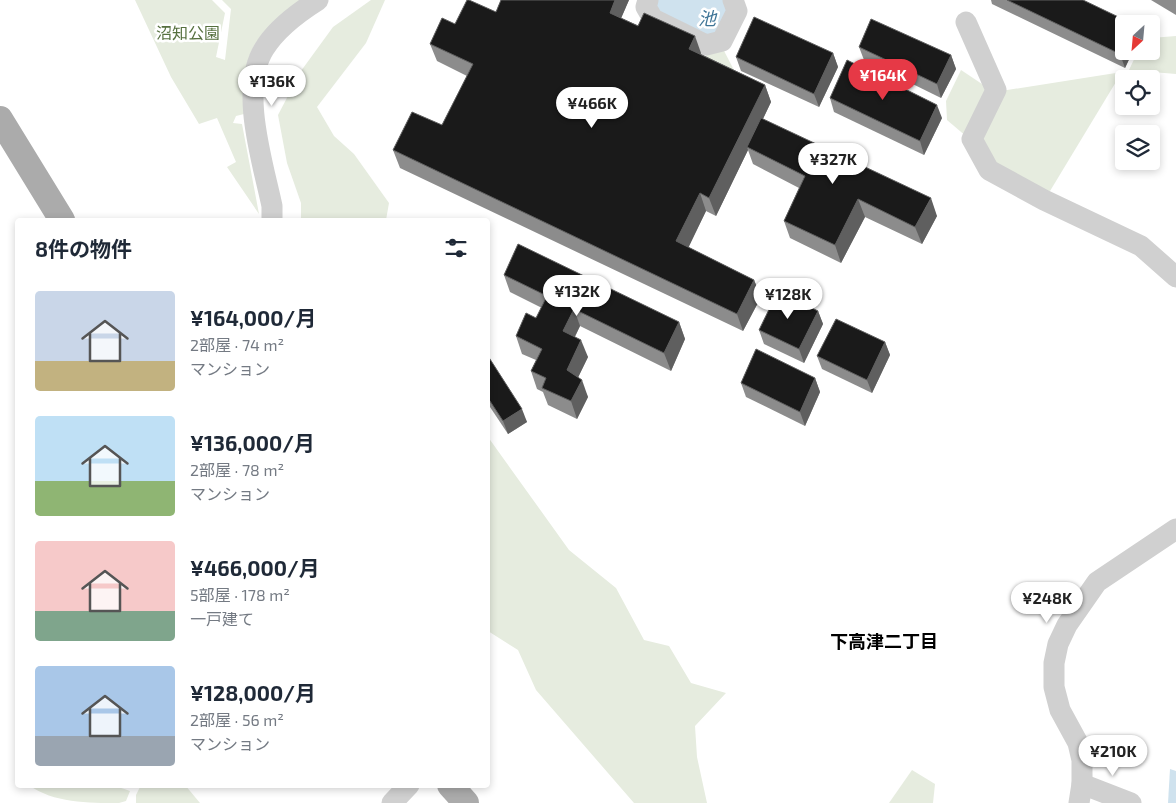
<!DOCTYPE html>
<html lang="ja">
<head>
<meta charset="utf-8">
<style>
  body { margin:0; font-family:"Exo 2","Noto Sans JP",sans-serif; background:#f2f2f3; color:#1f2937; height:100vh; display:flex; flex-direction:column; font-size:19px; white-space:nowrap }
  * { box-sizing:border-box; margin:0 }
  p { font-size:16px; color:#747a83 }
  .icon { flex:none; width:28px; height:28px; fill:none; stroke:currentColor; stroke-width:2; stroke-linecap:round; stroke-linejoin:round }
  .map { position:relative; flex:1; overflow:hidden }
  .drawer { position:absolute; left:15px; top:218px; width:475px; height:570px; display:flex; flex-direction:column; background:#fff; border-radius:5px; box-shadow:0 2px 8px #0003 }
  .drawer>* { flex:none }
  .needle { width:32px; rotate:206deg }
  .fabs { position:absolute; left:1115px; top:15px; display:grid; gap:10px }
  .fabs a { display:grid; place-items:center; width:45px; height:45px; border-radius:5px; background:#fff; box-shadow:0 2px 8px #0003; font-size:25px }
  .price { position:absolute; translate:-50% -42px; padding:0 11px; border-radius:18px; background:#fff; color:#222; font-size:16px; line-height:32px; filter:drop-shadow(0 1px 2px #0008) }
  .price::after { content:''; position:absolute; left:50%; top:30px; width:15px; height:11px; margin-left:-8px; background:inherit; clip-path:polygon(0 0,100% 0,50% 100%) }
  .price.selected { background:#e63946; color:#fff }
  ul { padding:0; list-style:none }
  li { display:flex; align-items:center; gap:15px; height:125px; padding:0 20px }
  li span { display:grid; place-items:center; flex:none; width:140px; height:100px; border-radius:5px; color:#555 }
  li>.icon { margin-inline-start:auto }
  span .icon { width:60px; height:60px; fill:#fffc; stroke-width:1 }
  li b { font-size:21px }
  h2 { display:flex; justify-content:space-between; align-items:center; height:60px; padding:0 20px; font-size:21px }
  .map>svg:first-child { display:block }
  .green { fill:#e6ecdf }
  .water { fill:#cfe2ee }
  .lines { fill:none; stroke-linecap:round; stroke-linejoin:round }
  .minor { stroke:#d0d0d0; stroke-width:21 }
  .major { stroke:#ababab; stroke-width:26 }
  .wall { fill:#8c8c8c }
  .shaded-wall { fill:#5f5f5f }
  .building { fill:#1a1a1a; stroke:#5f5f5f }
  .labels { text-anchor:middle; stroke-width:5; stroke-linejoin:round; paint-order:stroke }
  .park-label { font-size:16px; fill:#56703f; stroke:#fff }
  .water-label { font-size:18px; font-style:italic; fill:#3f7597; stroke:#fff }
  .neighbourhood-label { font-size:18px; font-weight:bold; fill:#000; stroke:#fff }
</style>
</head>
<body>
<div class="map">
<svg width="1176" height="803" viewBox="0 0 1176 803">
  <rect width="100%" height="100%" fill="#fff"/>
  <g class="green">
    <path d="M 135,0 L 212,0 L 225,13 L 216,57 L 225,60 L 231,9 L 222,0 L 303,0 C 252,37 242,50 244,114 L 236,116 L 233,123 L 242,124 L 259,214 L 227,167 L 236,162 L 217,118 L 199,124 L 171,77 Z"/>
    <path d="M 371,0 L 385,0 L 366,43 L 317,107 L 334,136 L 354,154 L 389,203 L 386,220 L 301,220 L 301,203 L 287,163 L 278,115 L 301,71 L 333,27 Z"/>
    <path d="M 1176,36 L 1176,74 L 1129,70 L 1138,51 L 1151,51 L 1151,38 Z"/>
    <path d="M 722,47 L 735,72 L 702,65 L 708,51 Z"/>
    <path d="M 961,70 L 991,90 L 967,137 L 947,120 L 946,101 Z"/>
    <path d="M 1122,72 L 1047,196 L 993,165 L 977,138 L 1001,91 Z"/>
    <path d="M 488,437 L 569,550 L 616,588 L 644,640 L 669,646 L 691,683 L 726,693 L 695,726 L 697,757 L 707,803 L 634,803 L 536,690 L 518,650 L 488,631 Z"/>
    <path d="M 912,770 L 935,784 L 933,803 L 889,803 Z"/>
    <path d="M 29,785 C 58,785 103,780 130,791 L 126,801 L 119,803 C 88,803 53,803 29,785 Z"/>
    <path d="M 141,785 L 185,785 L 200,803 L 136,803 L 136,795 Z"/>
  </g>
  <g class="water">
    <path d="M 653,0 L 727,0 L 731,10 L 719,36 L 706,39 L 657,15 Z"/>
    <path d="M 1170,769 L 1176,771 L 1176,803 L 1168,803 Z"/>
  </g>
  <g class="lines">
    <g class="minor">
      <path d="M 648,0 L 646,7 L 653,19 L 706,45 L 722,41 L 737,11 L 733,0"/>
      <path d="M 966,22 L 996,90 L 972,139 L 989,170 L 1044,200 L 1141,246 L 1176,277"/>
      <path d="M 272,220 L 272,206 C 263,163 239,89 264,49 C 276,29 299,12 318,0"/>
      <path d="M 1082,784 L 1131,803"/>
      <path d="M 392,803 L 409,785"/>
      <path d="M 1079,803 L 1082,784 L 1082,760 L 1078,743 L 1060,710 L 1054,687 L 1054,663 L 1058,644 L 1067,625 L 1097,582 L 1176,529"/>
    </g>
    <g class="major">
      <path d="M 0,119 L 62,220"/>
      <path d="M 450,785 L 466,803"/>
    </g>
  </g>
  <g class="wall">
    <path d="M 501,0 L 629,0 L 621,18 L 701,53 L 701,54 L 765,85 L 771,102 L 763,119 L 937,216 L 922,244 L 865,217 L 841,263 L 790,238 L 784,221 L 799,188 L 753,164 L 748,150 L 716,216 L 706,211 L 688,247 L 754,280 L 761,297 L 743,331 L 400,168 L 393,150 L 442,125 L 467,76 L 437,61 L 430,44 L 455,24 L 496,12 Z"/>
    <path d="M 991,0 L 1083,0 L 1124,51 L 1133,51 L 1125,68 L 992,4 Z"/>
    <path d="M 1151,0 L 1176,0 L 1176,15 Z"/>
    <path d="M 859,47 L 951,55 L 956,69 L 941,98 L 864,60 Z"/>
    <path d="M 833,53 L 838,67 L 819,107 L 741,71 L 736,57 Z"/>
    <path d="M 830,98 L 942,118 L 924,155 L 834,112 Z"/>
    <path d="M 504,275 L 679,322 L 685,339 L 671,371 L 580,326 L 575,337 L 588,357 L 578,377 L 588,397 L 577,419 L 548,405 L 543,392 L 537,389 L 531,371 L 536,360 L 522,354 L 516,336 L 536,318 L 542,308 L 510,292 Z"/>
    <path d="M 818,311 L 823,324 L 804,363 L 764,344 L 759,330 Z"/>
    <path d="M 885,342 L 890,355 L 872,393 L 822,369 L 817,356 Z"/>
    <path d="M 488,356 L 527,422 L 508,434 L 488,404 Z"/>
    <path d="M 815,378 L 820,392 L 805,426 L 746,397 L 741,383 Z"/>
  </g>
  <g class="shaded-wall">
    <path d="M 615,0 L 629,0 L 616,30 L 610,13 Z"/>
    <path d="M 695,36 L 701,53 L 696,66 L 689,49 Z"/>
    <path d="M 1124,47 L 1124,51 L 1133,51 L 1125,68 L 1120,54 Z"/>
    <path d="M 833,53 L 838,67 L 819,107 L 814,94 Z"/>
    <path d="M 951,55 L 956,69 L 941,98 L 937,84 Z"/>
    <path d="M 765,85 L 771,102 L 749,148 L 747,147 L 748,150 L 716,216 L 709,198 Z"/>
    <path d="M 937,105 L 942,118 L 924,155 L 920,141 Z"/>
    <path d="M 700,193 L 706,211 L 683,259 L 676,241 Z"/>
    <path d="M 931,198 L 937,216 L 922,244 L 915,227 Z"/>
    <path d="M 858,199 L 865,217 L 841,263 L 835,245 Z"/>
    <path d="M 754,280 L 761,297 L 743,331 L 737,314 Z"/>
    <path d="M 574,309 L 580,326 L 569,348 L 563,331 Z"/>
    <path d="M 818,311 L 823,324 L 804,363 L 799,349 Z"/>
    <path d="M 679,322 L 685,339 L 671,371 L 664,353 Z"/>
    <path d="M 581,340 L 588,357 L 573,388 L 567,370 Z"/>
    <path d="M 885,342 L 890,355 L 872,393 L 867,380 Z"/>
    <path d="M 815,378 L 820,392 L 805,426 L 800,412 Z"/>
    <path d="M 582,380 L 588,397 L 577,419 L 571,401 Z"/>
    <path d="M 522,409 L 527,422 L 508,434 L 503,421 Z"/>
  </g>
  <g class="building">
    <path d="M 467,0 L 469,0 L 496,12 L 501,0 L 615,0 L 610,13 L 638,26 L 644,13 L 695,36 L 689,49 L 765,85 L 709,198 L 700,193 L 676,241 L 754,280 L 737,314 L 393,150 L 412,112 L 442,125 L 473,64 L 430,44 L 442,18 L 455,24 Z"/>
    <path d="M 1007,0 L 1083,0 L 1133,24 L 1124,24 L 1124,47 L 1120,54 Z"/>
    <path d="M 754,17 L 833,53 L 814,94 L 736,57 Z"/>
    <path d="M 871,19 L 951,55 L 937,84 L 859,47 Z"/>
    <path d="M 847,60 L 937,105 L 920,141 L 830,98 Z"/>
    <path d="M 761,118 L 931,198 L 915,227 L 858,199 L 835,245 L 784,221 L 805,176 L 747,147 Z"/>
    <path d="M 518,244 L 679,322 L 664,353 L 574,309 L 563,331 L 581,340 L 567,370 L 582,380 L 571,401 L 542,388 L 546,378 L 531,371 L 542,349 L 516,336 L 526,313 L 536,318 L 547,296 L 504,275 Z"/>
    <path d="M 778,291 L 818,311 L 799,349 L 759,330 Z"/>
    <path d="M 836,319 L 885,342 L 867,380 L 817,356 Z"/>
    <path d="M 756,349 L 815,378 L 800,412 L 741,383 Z"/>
    <path d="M 488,356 L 522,409 L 503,421 L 488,398 Z"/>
  </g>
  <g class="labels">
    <g class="park-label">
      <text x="188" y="39">沼知公園</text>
    </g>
    <g class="water-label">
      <text x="707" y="25">池</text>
    </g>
    <g class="neighbourhood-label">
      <text x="884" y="648">下高津二丁目</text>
    </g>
  </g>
</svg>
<div class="fabs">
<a><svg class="needle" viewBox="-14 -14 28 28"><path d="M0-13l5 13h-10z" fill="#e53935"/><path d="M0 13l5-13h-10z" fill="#747a83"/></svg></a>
<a><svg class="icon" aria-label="locate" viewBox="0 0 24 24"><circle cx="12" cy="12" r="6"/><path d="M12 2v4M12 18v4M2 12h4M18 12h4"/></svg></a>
<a><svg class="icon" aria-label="layers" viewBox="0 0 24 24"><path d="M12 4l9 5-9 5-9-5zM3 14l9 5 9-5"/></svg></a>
</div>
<b class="price selected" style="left:883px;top:101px">¥164K</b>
<b class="price" style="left:272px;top:107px">¥136K</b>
<b class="price" style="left:592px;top:129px">¥466K</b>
<b class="price" style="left:833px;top:185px">¥327K</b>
<b class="price" style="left:577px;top:317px">¥132K</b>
<b class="price" style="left:788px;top:320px">¥128K</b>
<b class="price" style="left:1047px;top:624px">¥248K</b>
<b class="price" style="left:1113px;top:777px">¥210K</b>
<section class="drawer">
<h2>8件の物件<svg class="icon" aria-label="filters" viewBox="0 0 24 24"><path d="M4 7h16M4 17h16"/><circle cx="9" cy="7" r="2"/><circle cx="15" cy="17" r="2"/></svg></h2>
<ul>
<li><span style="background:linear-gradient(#c9d6e8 70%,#c2b280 0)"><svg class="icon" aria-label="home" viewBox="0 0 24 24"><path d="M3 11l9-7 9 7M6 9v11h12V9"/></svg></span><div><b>¥164,000/月</b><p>2部屋 · 74 m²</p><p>マンション</p></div></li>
<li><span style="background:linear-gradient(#bfe0f5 65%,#8fb573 0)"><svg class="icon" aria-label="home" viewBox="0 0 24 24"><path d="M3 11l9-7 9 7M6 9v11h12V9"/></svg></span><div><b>¥136,000/月</b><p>2部屋 · 78 m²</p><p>マンション</p></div></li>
<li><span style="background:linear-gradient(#f6c9c9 70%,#7fa58c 0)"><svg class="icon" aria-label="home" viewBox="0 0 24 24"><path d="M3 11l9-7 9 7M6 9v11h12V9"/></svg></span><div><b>¥466,000/月</b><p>5部屋 · 178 m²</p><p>一戸建て</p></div></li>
<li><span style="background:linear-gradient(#a9c7e8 70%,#9aa5b1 0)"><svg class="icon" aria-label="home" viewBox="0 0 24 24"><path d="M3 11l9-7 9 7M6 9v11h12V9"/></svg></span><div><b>¥128,000/月</b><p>2部屋 · 56 m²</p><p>マンション</p></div></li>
</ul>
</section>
</div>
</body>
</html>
